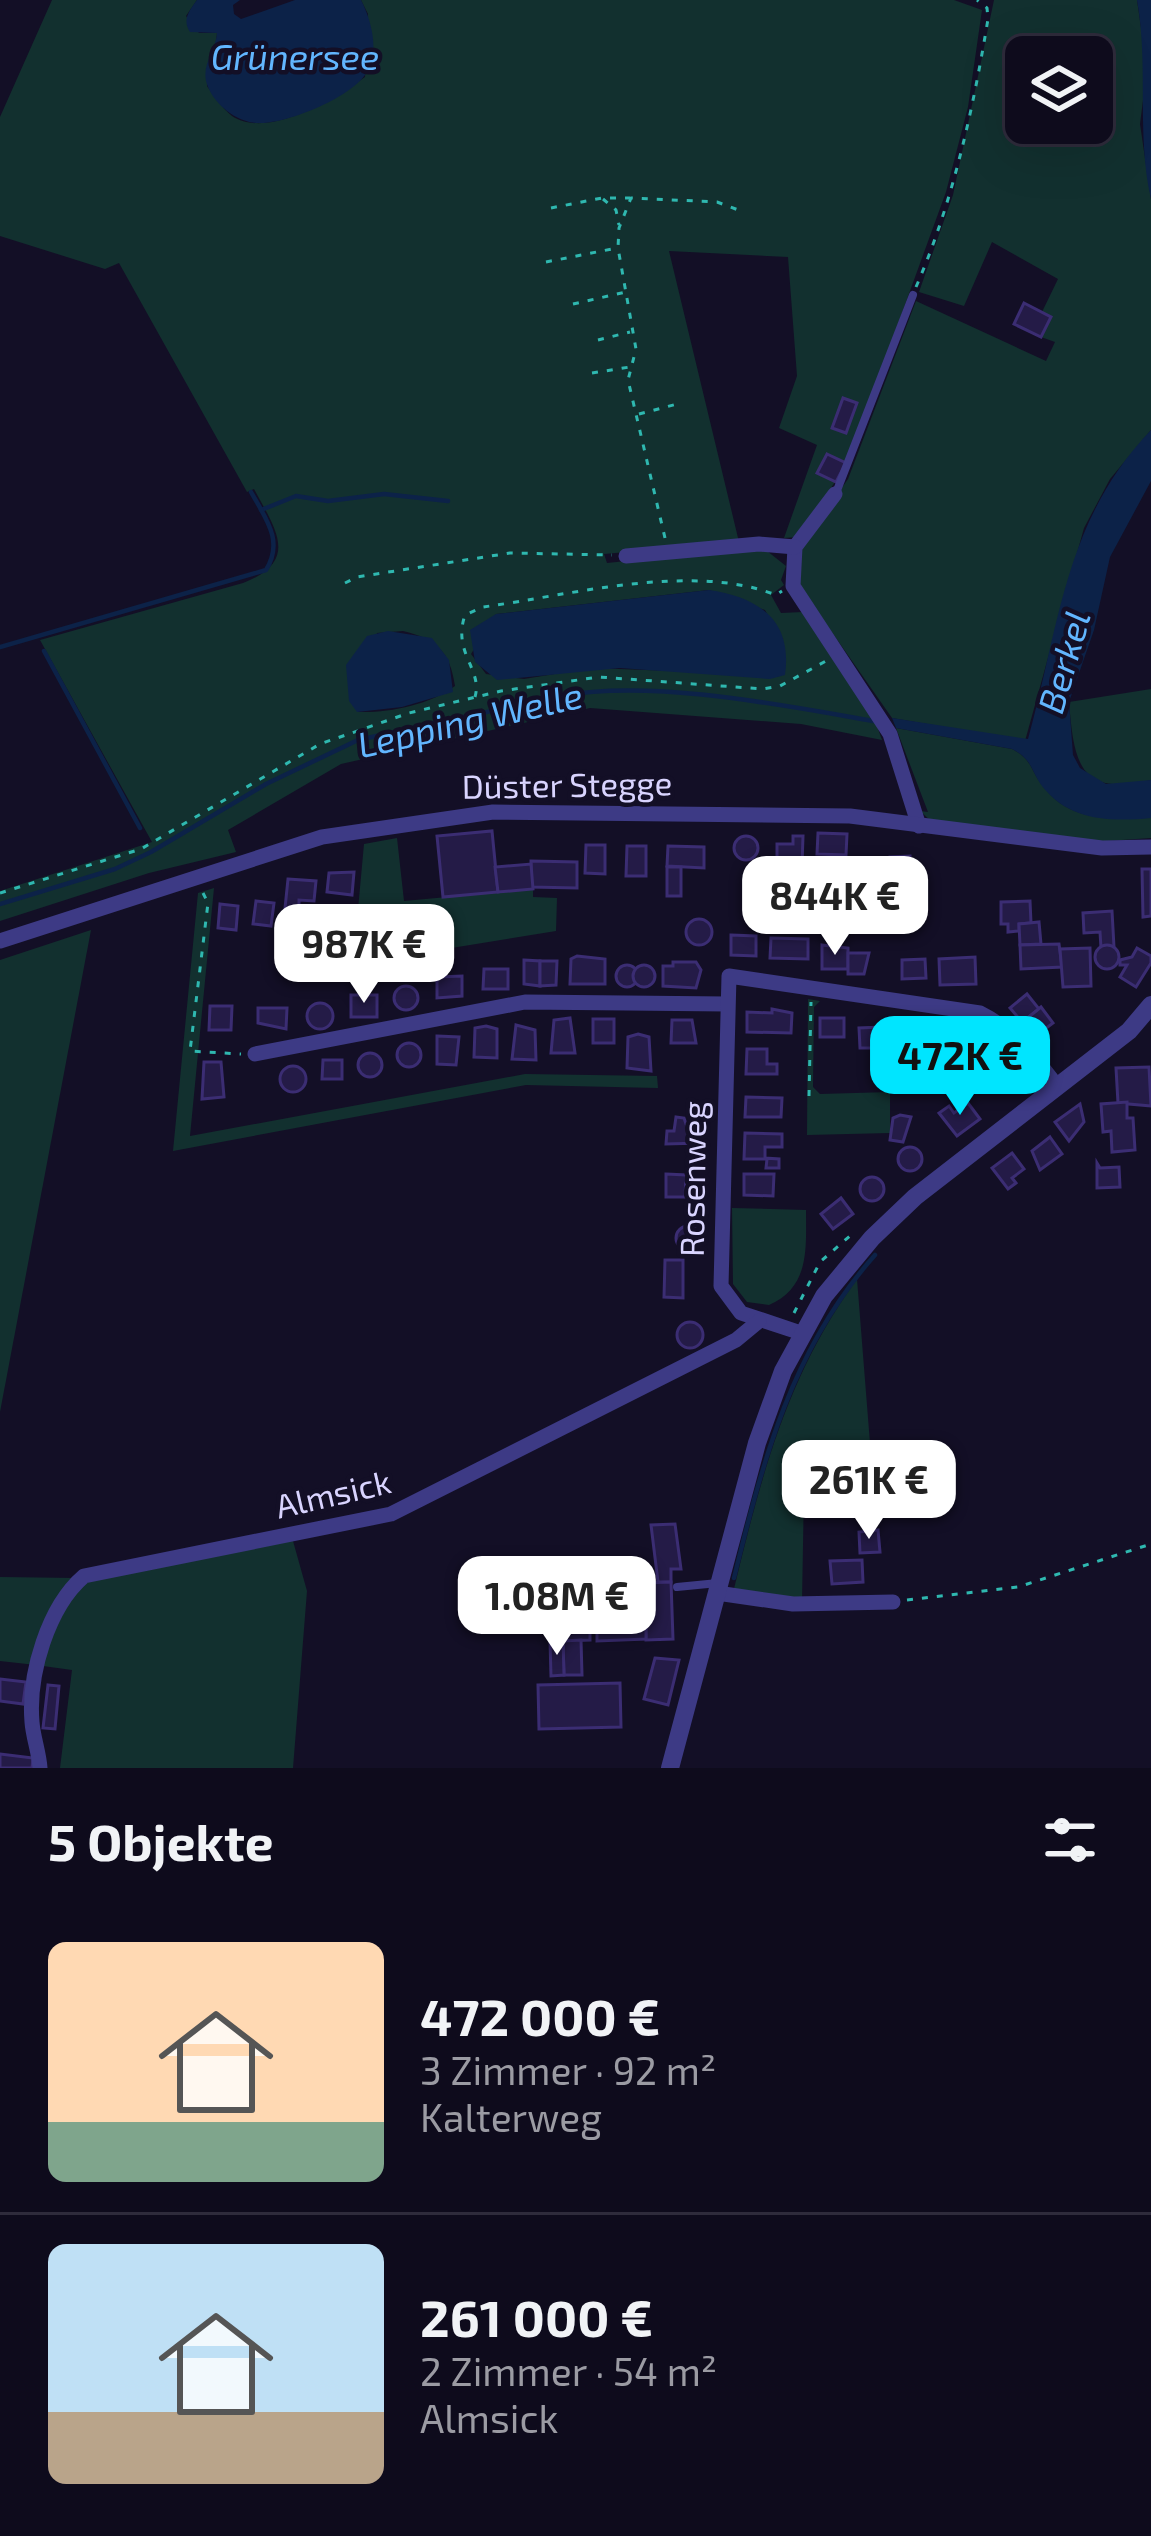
<!DOCTYPE html>
<html lang="de">
<head>
<meta charset="utf-8">
<style>
  body { margin:0; font-family:"Exo 2",sans-serif; background:#1c1929; color:#f1f3f6; height:100vh; display:flex; flex-direction:column; font-size:45px; white-space:nowrap }
  * { box-sizing:border-box; margin:0 }
  p { font-size:39px; color:#9b9ba3 }
  .icon { flex:none; width:66px; height:66px; fill:none; stroke:currentColor; stroke-width:2; stroke-linecap:round; stroke-linejoin:round }
  .map { position:relative; height:1768px; overflow:hidden }
  .drawer { display:flex; flex-direction:column; background:#0e0b1c; flex:1 }
  .drawer>* { flex:none }
  .controls { position:absolute; left:1005px; top:36px; display:grid; gap:24px }
  .controls a { display:grid; place-items:center; width:108px; height:108px; border-radius:18px; background:#0e0b1c; box-shadow:0 12px 48px #0002,0 0 0 3px #2e2b3b; font-size:60px }
  .price { position:absolute; translate:-50% -102px; padding:0 27px; border-radius:24px; background:#fff; color:#222; font-size:39px; line-height:78px; filter:drop-shadow(0 3px 6px #0008) }
  .price::after { content:''; position:absolute; left:50%; top:72px; width:36px; height:27px; margin-left:-18px; background:inherit; clip-path:polygon(0 0,100% 0,50% 100%) }
  .price.current { background:#00e5ff; color:#111 }
  ul { padding:0; list-style:none }
  li { display:flex; align-items:center; gap:36px; height:300px; padding:0 48px }
  li+li { border-top:3px solid #2e2b3b }
  li span { display:grid; place-items:center; flex:none; width:336px; height:240px; border-radius:18px; color:#555 }
  li>.icon { margin-inline-start:auto }
  span .icon { width:144px; height:144px; fill:#fffc; stroke-width:1 }
  li b { font-size:51px }
  h2 { display:flex; justify-content:space-between; align-items:center; height:144px; padding:0 48px; font-size:51px }
  .map>svg:first-child { display:block }
  .green { fill:#12302f; fill-rule:evenodd }
  .water { fill:#0c2248 }
  .lines { fill:none; stroke-linecap:round; stroke-linejoin:round }
  .stream { stroke:#0c2248; stroke-width:4.5 }
  .building { fill:#241b47; stroke:#3b2d73; stroke-width:3 }
  .path { stroke:#2fb8b0; stroke-width:3; stroke-dasharray:6 9; stroke-linecap:butt }
  .service { stroke:#3d3a85; stroke-width:8 }
  .minor { stroke:#3d3a85; stroke-width:15 }
  .tertiary { stroke:#3d3a85; stroke-width:18 }
  .labels { text-anchor:middle; stroke-width:9; stroke-linejoin:round; paint-order:stroke }
  .street-label { font-size:33px; fill:#d9d4ff; stroke:#130f26 }
  .water-label { font-size:36px; font-style:italic; fill:#62b6ff; stroke:#130f26 }
</style>
</head>
<body>
<div class="map">
<svg width="1151" height="1768" viewBox="0 0 1151 1768">
  <rect width="100%" height="100%" fill="#130f26"/>
  <g class="green">
    <path d="M 52,0 L 197,0 L 186,16 L 199,33 L 217,33 C 216,52 207,65 207,86 C 214,96 223,109 232,116 C 268,140 336,98 365,77 L 368,14 L 361,0 L 954,0 L 982,10 L 968,107 L 946,192 L 847,464 L 798,537 L 784,538 L 817,445 L 779,428 L 797,376 L 788,257 L 669,251 L 739,542 L 604,554 L 607,563 L 762,547 L 786,566 L 781,580 L 784,585 L 771,595 L 781,613 L 803,612 L 873,715 L 882,740 L 801,724 L 590,708 L 341,764 L 228,830 L 236,852 L 149,873 L 0,921 L 0,891 L 152,842 L 40,640 L 243,583 C 300,561 276,530 254,489 L 247,492 L 119,263 L 105,269 L 0,236 L 0,117 ZM 709,590 L 765,610 L 780,638 L 785,675 L 591,668 L 524,679 L 486,674 L 471,654 L 496,614 ZM 403,631 C 436,639 450,651 455,686 C 429,705 389,713 358,712 L 377,633 Z"/>
    <path d="M 994,0 L 1137,0 L 1147,69 L 1140,124 L 1151,199 L 1151,430 L 1110,479 L 1084,528 L 1025,741 L 892,718 L 796,581 L 800,548 L 848,479 L 916,301 L 1046,361 L 1055,342 L 1041,337 L 1051,317 L 1042,312 L 1058,279 L 992,242 L 964,306 L 919,292 L 953,195 ZM 1026,57 L 1092,57 L 1092,123 L 1026,123 Z"/>
    <path d="M 1151,689 L 1151,780 C 1079,797 1074,763 1069,702 Z"/>
    <path d="M 896,728 L 1012,749 C 1032,759 1030,769 1042,785 C 1070,823 1109,818 1151,818 L 1151,838 L 1093,842 L 931,821 L 920,811 L 928,812 Z"/>
    <path d="M 397,838 L 404,901 L 533,889 L 533,897 L 557,898 L 556,931 L 353,964 L 364,844 Z"/>
    <path d="M 214,888 L 190,1136 L 525,1074 L 657,1076 L 658,1088 L 526,1085 L 173,1151 L 198,893 Z"/>
    <path d="M 91,930 L 0,1412 L 0,960 Z"/>
    <path d="M 808,999 L 820,1001 L 814,1007 L 813,1087 L 820,1094 L 890,1092 L 890,1133 L 807,1135 Z"/>
    <path d="M 732,1208 L 806,1210 C 806,1249 810,1287 769,1305 L 747,1302 L 733,1284 Z"/>
    <path d="M 857,1279 L 873,1481 L 804,1489 L 802,1602 L 733,1593 C 761,1477 786,1377 857,1279 Z"/>
    <path d="M 293,1541 L 307,1591 L 293,1768 L 60,1768 L 72,1670 L 43,1666 L 57,1612 L 90,1578 Z"/>
    <path d="M 0,1577 L 76,1578 L 49,1611 L 36,1665 L 0,1661 Z"/>
  </g>
  <g class="water">
    <path d="M 197,0 L 240,0 L 233,5 L 234,14 L 241,19 L 295,0 L 361,0 C 371,19 380,52 367,72 C 353,97 287,124 259,123 C 238,123 216,106 208,87 C 199,66 216,52 217,33 L 190,32 C 182,20 189,11 197,0 Z"/>
    <path d="M 1137,0 L 1151,0 L 1151,199 C 1136,132 1149,67 1137,0 Z"/>
    <path d="M 1151,430 L 1151,481 L 1110,557 L 1094,630 L 1069,702 L 1073,755 L 1080,768 L 1106,784 L 1151,780 L 1151,818 C 1110,822 1069,821 1042,786 C 1030,769 1032,759 1012,749 L 896,728 L 892,718 L 1028,739 C 1060,624 1064,521 1151,430 Z"/>
    <path d="M 709,590 C 757,597 793,619 785,675 L 770,679 L 620,668 L 497,680 L 475,662 L 470,630 L 496,614 Z"/>
    <path d="M 388,631 L 432,638 L 449,660 L 453,692 L 402,707 L 357,712 L 349,701 L 346,665 L 367,636 Z"/>
  </g>
  <g class="lines">
    <g class="stream">
      <path d="M 261,510 L 296,496 L 328,501 L 384,494 L 448,501"/>
      <path d="M 0,647 L 266,570 C 284,541 266,519 251,492"/>
      <path d="M 44,651 L 140,828"/>
      <path d="M 0,904 L 115,869 L 151,852 L 266,784 L 358,740 L 561,696 C 651,679 782,705 873,721"/>
      <path d="M 734,1578 C 763,1460 792,1348 875,1255"/>
    </g>
  </g>
  <g class="building">
    <path d="M 1024,303 L 1051,317 L 1041,337 L 1014,324 Z"/>
    <path d="M 843,398 L 857,403 L 846,433 L 832,428 Z"/>
    <path d="M 827,454 L 846,463 L 836,482 L 817,473 Z"/>
    <path d="M 492,831 L 498,892 L 443,897 L 437,836 Z"/>
    <path d="M 818,833 L 847,834 L 846,855 L 817,854 Z"/>
    <circle cx="746" cy="848" r="12"/>
    <path d="M 793,836 L 803,836 L 802,866 L 777,865 L 777,844 L 793,844 Z"/>
    <path d="M 586,845 L 605,845 L 605,874 L 585,873 Z"/>
    <path d="M 627,846 L 646,846 L 646,876 L 626,876 Z"/>
    <path d="M 668,846 L 704,847 L 704,868 L 667,866 Z"/>
    <path d="M 910,856 L 911,895 L 900,895 L 891,878 L 890,857 Z"/>
    <path d="M 531,861 L 577,862 L 577,888 L 531,887 Z"/>
    <circle cx="830" cy="875" r="13"/>
    <path d="M 531,864 L 533,889 L 498,892 L 495,867 Z"/>
    <rect x="667" y="867" width="14" height="29"/>
    <path d="M 1142,869 L 1151,869 L 1151,916 L 1143,917 Z"/>
    <path d="M 354,872 L 352,895 L 327,892 L 329,873 Z"/>
    <path d="M 288,879 L 316,881 L 314,901 L 299,900 L 299,909 L 285,908 Z"/>
    <path d="M 256,901 L 274,903 L 271,926 L 253,924 Z"/>
    <path d="M 1030,901 L 1031,923 L 1019,924 L 1019,931 L 1008,932 L 1008,924 L 1001,924 L 1001,902 Z"/>
    <path d="M 220,904 L 238,906 L 236,930 L 218,928 Z"/>
    <path d="M 1112,911 L 1114,947 L 1101,948 L 1100,932 L 1084,933 L 1083,913 Z"/>
    <circle cx="699" cy="932" r="13"/>
    <path d="M 1039,922 L 1041,944 L 1020,945 L 1019,924 Z"/>
    <path d="M 731,935 L 756,936 L 756,956 L 731,955 Z"/>
    <path d="M 771,938 L 808,939 L 808,959 L 770,958 Z"/>
    <path d="M 1059,944 L 1062,967 L 1021,969 L 1020,945 Z"/>
    <circle cx="1107" cy="957" r="12"/>
    <path d="M 822,945 L 848,948 L 848,969 L 822,969 Z"/>
    <path d="M 1090,948 L 1091,986 L 1063,987 L 1060,949 Z"/>
    <path d="M 1137,948 L 1151,956 L 1151,963 L 1136,987 L 1120,977 L 1127,965 L 1120,965 L 1120,960 L 1132,957 Z"/>
    <path d="M 848,953 L 869,953 L 864,974 L 848,974 Z"/>
    <path d="M 577,956 L 605,959 L 605,984 L 570,984 L 571,959 Z"/>
    <path d="M 975,957 L 976,984 L 940,985 L 939,959 Z"/>
    <path d="M 925,959 L 926,978 L 902,979 L 902,960 Z"/>
    <path d="M 524,960 L 540,961 L 540,986 L 524,984 Z"/>
    <path d="M 540,961 L 557,961 L 556,985 L 540,986 Z"/>
    <path d="M 673,962 L 696,962 L 701,970 L 696,988 L 663,986 L 663,966 L 673,966 Z"/>
    <circle cx="627" cy="976" r="11"/>
    <circle cx="644" cy="976" r="11"/>
    <path d="M 484,969 L 508,969 L 508,989 L 483,989 Z"/>
    <path d="M 462,976 L 462,996 L 437,998 L 437,977 Z"/>
    <circle cx="406" cy="998" r="12"/>
    <path d="M 1027,994 L 1039,1009 L 1022,1022 L 1010,1008 Z"/>
    <rect x="351" y="995" width="26" height="22"/>
    <circle cx="320" cy="1016" r="13"/>
    <path d="M 210,1006 L 232,1006 L 231,1030 L 209,1030 Z"/>
    <path d="M 1041,1007 L 1053,1023 L 1036,1036 L 1024,1021 Z"/>
    <path d="M 258,1008 L 287,1008 L 286,1029 L 258,1023 Z"/>
    <path d="M 772,1009 L 792,1013 L 791,1033 L 747,1032 L 747,1012 L 772,1013 Z"/>
    <path d="M 570,1018 L 575,1053 L 551,1053 L 554,1020 Z"/>
    <rect x="820" y="1018" width="24" height="19"/>
    <rect x="593" y="1019" width="21" height="24"/>
    <path d="M 672,1020 L 692,1020 L 696,1043 L 671,1043 Z"/>
    <path d="M 516,1025 L 535,1030 L 536,1060 L 512,1059 Z"/>
    <path d="M 486,1026 L 497,1029 L 497,1058 L 474,1057 L 475,1028 Z"/>
    <path d="M 882,1027 L 883,1048 L 860,1048 L 859,1028 Z"/>
    <circle cx="908" cy="1042" r="12"/>
    <path d="M 936,1033 L 965,1036 L 967,1055 L 937,1056 Z"/>
    <path d="M 638,1034 L 649,1037 L 651,1071 L 627,1068 L 628,1037 Z"/>
    <path d="M 437,1036 L 459,1037 L 456,1065 L 437,1064 Z"/>
    <circle cx="409" cy="1055" r="12"/>
    <path d="M 747,1049 L 767,1049 L 767,1064 L 777,1064 L 777,1074 L 746,1074 Z"/>
    <path d="M 1006,1049 L 1016,1062 L 998,1076 L 987,1063 Z"/>
    <circle cx="370" cy="1065" r="12"/>
    <path d="M 323,1060 L 342,1060 L 342,1079 L 322,1079 Z"/>
    <path d="M 204,1062 L 221,1062 L 224,1097 L 202,1099 Z"/>
    <path d="M 1016,1062 L 1026,1074 L 1008,1089 L 998,1076 Z"/>
    <circle cx="293" cy="1079" r="13"/>
    <path d="M 1149,1067 L 1151,1106 L 1118,1103 L 1116,1068 Z"/>
    <path d="M 746,1097 L 782,1098 L 781,1117 L 745,1117 Z"/>
    <path d="M 1127,1102 L 1127,1118 L 1133,1118 L 1135,1150 L 1112,1152 L 1111,1131 L 1103,1132 L 1101,1104 Z"/>
    <path d="M 968,1103 L 980,1119 L 957,1136 L 939,1113 L 949,1106 L 954,1113 Z"/>
    <path d="M 1080,1104 L 1084,1122 L 1069,1141 L 1055,1122 Z"/>
    <path d="M 900,1115 L 911,1117 L 903,1142 L 890,1140 L 893,1118 Z"/>
    <path d="M 676,1117 L 684,1118 L 686,1124 L 702,1123 L 701,1143 L 666,1144 L 667,1131 L 674,1131 Z"/>
    <path d="M 745,1133 L 782,1134 L 782,1147 L 765,1147 L 765,1158 L 779,1159 L 779,1168 L 766,1168 L 767,1159 L 744,1159 Z"/>
    <path d="M 1050,1137 L 1062,1154 L 1040,1170 L 1032,1151 Z"/>
    <circle cx="910" cy="1159" r="12"/>
    <path d="M 1012,1153 L 1024,1169 L 1012,1178 L 1016,1183 L 1008,1189 L 992,1168 Z"/>
    <path d="M 1097,1163 L 1100,1168 L 1119,1167 L 1120,1187 L 1097,1188 Z"/>
    <path d="M 666,1174 L 686,1175 L 685,1197 L 666,1197 Z"/>
    <path d="M 744,1174 L 774,1174 L 773,1196 L 744,1195 Z"/>
    <circle cx="872" cy="1189" r="12"/>
    <path d="M 841,1198 L 853,1214 L 833,1229 L 821,1214 Z"/>
    <circle cx="688" cy="1238" r="12"/>
    <path d="M 665,1260 L 683,1260 L 683,1298 L 664,1297 Z"/>
    <circle cx="690" cy="1335" r="13"/>
    <path d="M 675,1524 L 681,1569 L 671,1569 L 671,1582 L 658,1582 L 651,1525 Z"/>
    <path d="M 878,1530 L 880,1552 L 860,1553 L 859,1532 Z"/>
    <path d="M 862,1560 L 863,1582 L 832,1584 L 830,1561 Z"/>
    <path d="M 671,1582 L 673,1639 L 646,1640 L 645,1583 Z"/>
    <path d="M 646,1611 L 646,1639 L 597,1641 L 597,1612 Z"/>
    <path d="M 590,1624 L 590,1640 L 563,1641 L 562,1625 Z"/>
    <path d="M 581,1640 L 582,1675 L 564,1675 L 563,1641 Z"/>
    <path d="M 550,1641 L 563,1641 L 564,1675 L 551,1676 Z"/>
    <path d="M 655,1658 L 679,1660 L 668,1705 L 644,1699 Z"/>
    <path d="M 0,1679 L 26,1682 L 23,1704 L 0,1701 Z"/>
    <path d="M 620,1683 L 621,1727 L 539,1729 L 538,1685 Z"/>
    <path d="M 48,1685 L 59,1686 L 55,1729 L 43,1728 Z"/>
    <path d="M 0,1754 L 33,1758 L 32,1768 L 0,1768 Z"/>
  </g>
  <g class="lines">
    <g class="path">
      <path d="M 603,199 L 616,210 L 619,225"/>
      <path d="M 551,208 L 602,198 L 630,198"/>
      <path d="M 546,262 L 617,248"/>
      <path d="M 916,287 C 953,202 973,110 988,19 L 987,8 L 977,0"/>
      <path d="M 573,304 L 626,292"/>
      <path d="M 598,340 L 630,332"/>
      <path d="M 592,373 L 630,367"/>
      <path d="M 639,414 L 681,403"/>
      <path d="M 665,538 L 628,380 L 636,349 L 618,248 L 619,228 L 631,198 L 717,202 L 741,211"/>
      <path d="M 345,583 L 357,577 L 510,553 L 612,555"/>
      <path d="M 475,697 C 483,669 452,653 465,615 L 483,607 C 571,595 692,562 776,595 L 782,591"/>
      <path d="M 0,893 L 141,849 L 320,744 L 409,713 L 501,691 L 599,677 L 763,689 L 780,686 L 826,661"/>
      <path d="M 203,893 L 208,903 L 190,1051 L 241,1054"/>
      <path d="M 809,1096 L 811,1002"/>
      <path d="M 794,1313 L 820,1262 L 851,1235"/>
      <path d="M 907,1600 L 1018,1587 L 1151,1544"/>
    </g>
    <g class="service">
      <path d="M 836,493 L 913,295"/>
      <path d="M 677,1587 L 718,1583"/>
    </g>
    <g class="minor">
      <path d="M 835,494 L 795,547 L 793,586 L 890,734 L 919,826"/>
      <path d="M 626,556 L 759,544 L 795,547"/>
      <path d="M 0,941 L 322,837 L 493,812 L 850,816 L 1102,848 L 1151,847"/>
      <path d="M 255,1054 L 525,1002 L 727,1004"/>
      <path d="M 801,1333 L 741,1313 L 721,1286 L 729,976 L 980,1013 C 1014,1030 1034,1056 1057,1086"/>
      <path d="M 717,1593 L 793,1604 L 893,1602"/>
      <path d="M 40,1768 C 39,1752 33,1737 32,1722 C 28,1674 48,1607 84,1576 L 391,1514 L 736,1340 L 759,1321"/>
    </g>
    <path class="tertiary" d="M 670,1768 L 757,1443 L 783,1371 L 824,1296 L 872,1238 L 915,1197 L 1129,1031 L 1151,1005"/>
  </g>
  <g class="labels">
    <g class="street-label">
      <text transform="translate(567 785) rotate(-1)" y="12">Düster Stegge</text>
      <text transform="translate(693 1179) rotate(-89)" y="12">Rosenweg</text>
      <text transform="translate(333 1494) rotate(-13)" y="12">Almsick</text>
    </g>
    <g class="water-label">
      <text x="295" y="70">Grünersee</text>
      <text transform="translate(1064 662) rotate(-74)" y="13">Berkel</text>
      <text transform="translate(470 720) rotate(-13)" y="13">Lepping Welle</text>
    </g>
  </g>
</svg>
<div class="controls">
<a><svg class="icon" aria-label="layers" viewBox="0 0 24 24"><path d="M12 4l9 5-9 5-9-5zM3 14l9 5 9-5"/></svg></a>
</div>
<b class="price" style="left:835px;top:958px">844K €</b>
<b class="price" style="left:364px;top:1006px">987K €</b>
<b class="price current" style="left:960px;top:1118px">472K €</b>
<b class="price" style="left:869px;top:1542px">261K €</b>
<b class="price" style="left:557px;top:1658px">1.08M €</b>
</div>
<section class="drawer">
<h2>5 Objekte<svg class="icon" aria-label="filters" viewBox="0 0 24 24"><path d="M4 7h16M4 17h16"/><circle cx="9" cy="7" r="2"/><circle cx="15" cy="17" r="2"/></svg></h2>
<ul>
<li><span style="background:linear-gradient(#ffd9b3 75%,#7fa58c 0)"><svg class="icon" aria-label="home" viewBox="0 0 24 24"><path d="M3 11l9-7 9 7M6 9v11h12V9"/></svg></span><div><b>472 000 €</b><p>3 Zimmer · 92 m²</p><p>Kalterweg</p></div></li>
<li><span style="background:linear-gradient(#bfe0f5 70%,#b9a48a 0)"><svg class="icon" aria-label="home" viewBox="0 0 24 24"><path d="M3 11l9-7 9 7M6 9v11h12V9"/></svg></span><div><b>261 000 €</b><p>2 Zimmer · 54 m²</p><p>Almsick</p></div></li>
</ul>
</section>
</body>
</html>
